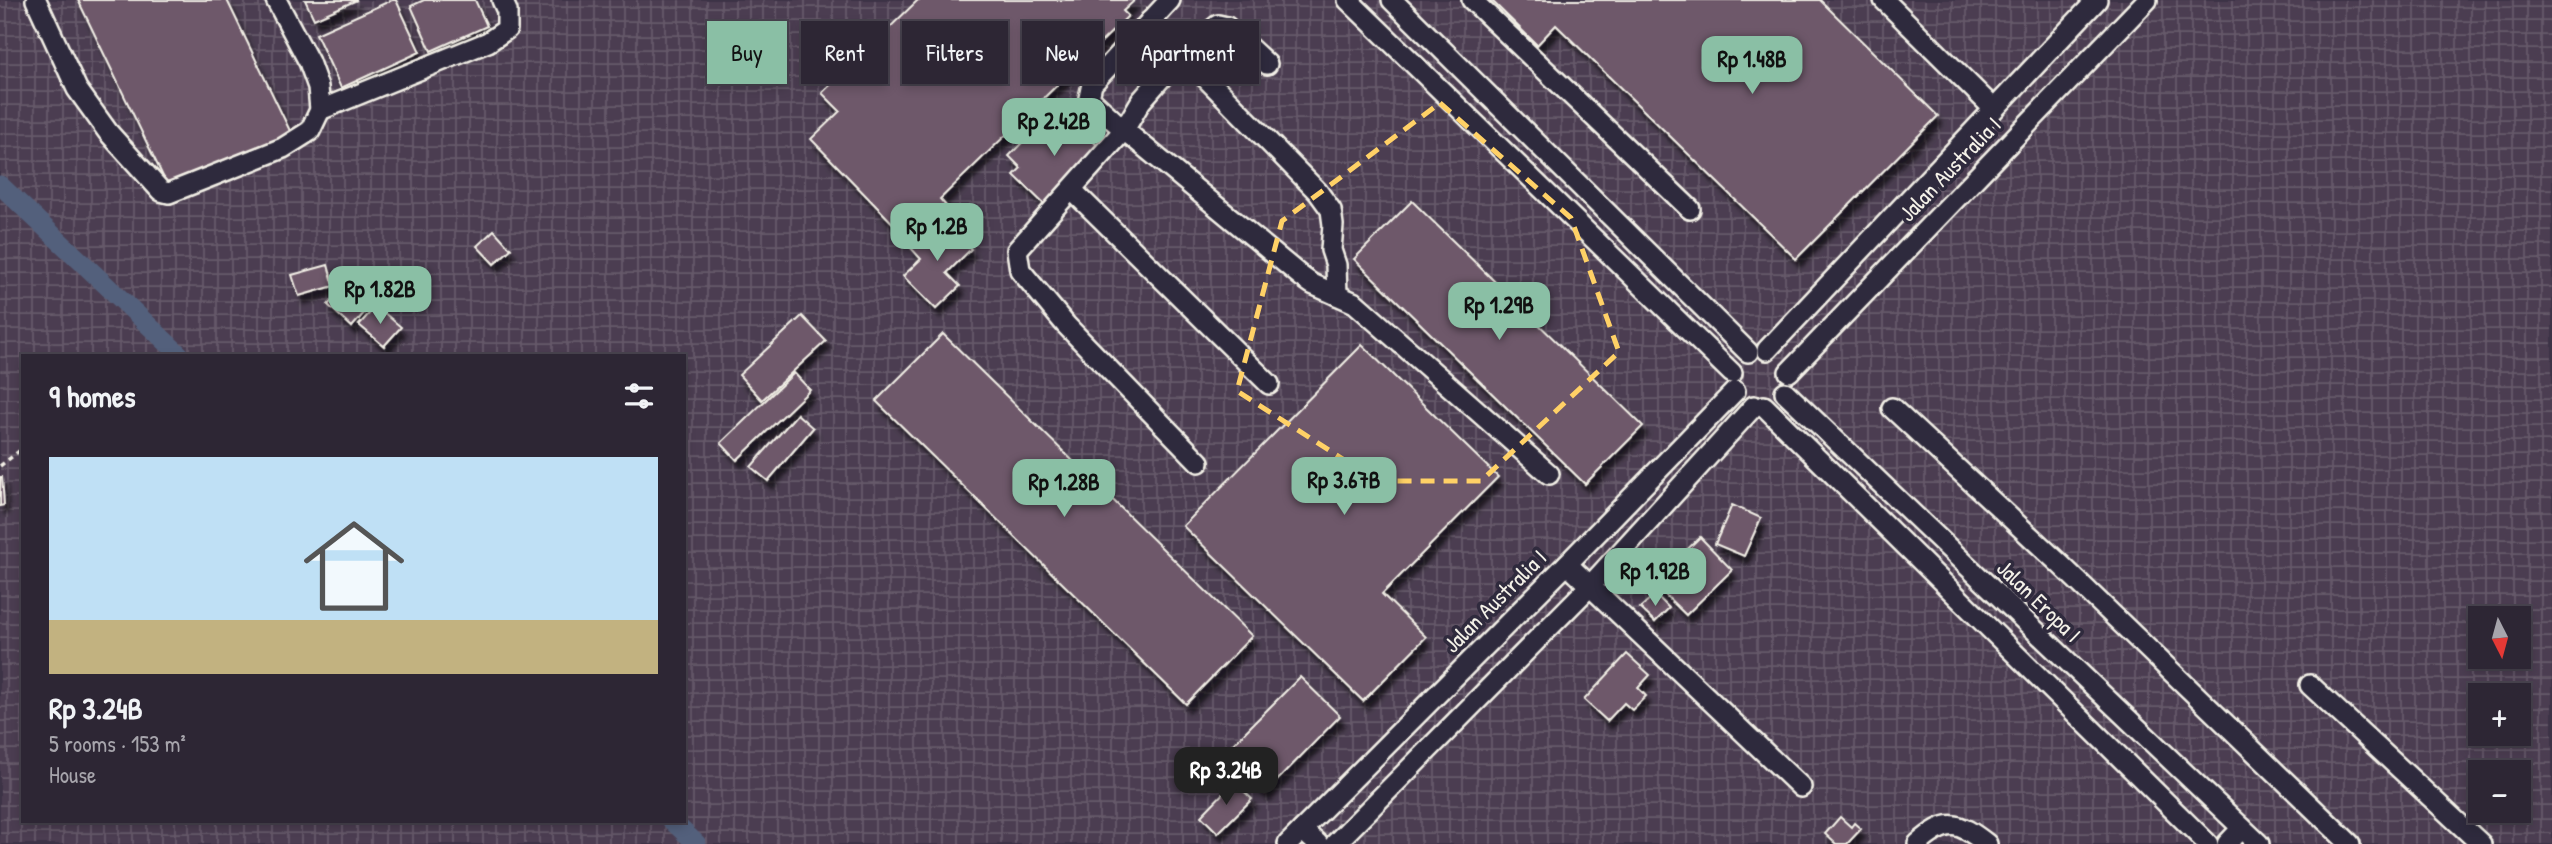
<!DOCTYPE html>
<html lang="en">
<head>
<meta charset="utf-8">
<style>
  body { margin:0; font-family:"Patrick Hand",sans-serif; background:#352e3c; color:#f1f3f6; height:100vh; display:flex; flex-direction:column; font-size:26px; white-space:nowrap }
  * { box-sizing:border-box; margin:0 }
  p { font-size:23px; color:#a7a5ac }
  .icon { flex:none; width:38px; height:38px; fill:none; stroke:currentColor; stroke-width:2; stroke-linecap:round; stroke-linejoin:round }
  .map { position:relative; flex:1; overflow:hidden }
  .drawer { position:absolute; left:21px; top:354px; width:665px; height:469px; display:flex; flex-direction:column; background:#2d2634; border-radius:0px; box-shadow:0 4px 10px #0003,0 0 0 2px #48434f }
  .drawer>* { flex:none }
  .hud { position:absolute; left:707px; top:21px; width:665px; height:63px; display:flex; gap:14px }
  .needle { width:46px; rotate:174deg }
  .buttons { position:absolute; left:2468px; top:606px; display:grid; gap:14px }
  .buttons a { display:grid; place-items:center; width:63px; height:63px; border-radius:0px; background:#2d2634; box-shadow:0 4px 10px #0003,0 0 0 2px #48434f; font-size:35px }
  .price { position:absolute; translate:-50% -60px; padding:0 16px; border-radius:14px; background:#8abfa5; color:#111; font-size:23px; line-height:46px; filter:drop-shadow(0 2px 4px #0008) }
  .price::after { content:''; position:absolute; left:50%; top:42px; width:21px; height:16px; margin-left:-10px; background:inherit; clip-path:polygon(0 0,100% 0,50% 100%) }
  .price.on { background:#222; color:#fff }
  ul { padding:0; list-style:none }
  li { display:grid; align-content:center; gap:14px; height:371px; padding:0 28px }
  li span { display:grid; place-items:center; height:217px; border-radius:0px; color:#555 }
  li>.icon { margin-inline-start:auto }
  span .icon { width:126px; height:126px; fill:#fffc; stroke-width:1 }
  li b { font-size:30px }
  h2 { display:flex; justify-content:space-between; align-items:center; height:84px; padding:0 28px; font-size:30px }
  .pill { padding:0 24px; border-radius:0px; background:#2d2634; box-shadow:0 4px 10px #0003,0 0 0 2px #48434f; font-size:24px; line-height:63px }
  .pill.on { background:#8abfa5; color:#111 }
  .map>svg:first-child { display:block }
  .industrial { fill:url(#industrial-grid); fill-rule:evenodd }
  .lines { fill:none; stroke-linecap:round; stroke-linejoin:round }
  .canal { stroke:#53607c; stroke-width:19 }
  .building { fill:#6e586a; stroke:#f4f1e8; stroke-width:2; filter:url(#shadow) }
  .minor-casing { stroke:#f4f1e8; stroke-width:24 }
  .path { stroke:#f4f1e8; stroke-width:3.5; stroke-dasharray:5 5; stroke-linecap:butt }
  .minor { stroke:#2f2a3d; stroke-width:19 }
  .marked { fill:none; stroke:#ffd166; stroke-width:5; stroke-dasharray:14 9; stroke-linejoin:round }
  .labels { text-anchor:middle; stroke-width:7; stroke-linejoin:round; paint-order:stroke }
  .street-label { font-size:23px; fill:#f4f1e8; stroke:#2f2a3d }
</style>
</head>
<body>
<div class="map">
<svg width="2552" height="844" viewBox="0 0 2552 844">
  <defs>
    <pattern id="industrial-grid" width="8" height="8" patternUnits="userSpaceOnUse" patternTransform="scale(1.75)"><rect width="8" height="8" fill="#4b3e51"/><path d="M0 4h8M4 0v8" fill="none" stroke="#665a6a"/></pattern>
    <filter id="shadow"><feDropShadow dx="4.5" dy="8" stdDeviation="2" flood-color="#0009"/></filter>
  </defs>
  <rect width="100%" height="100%" fill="#3c3346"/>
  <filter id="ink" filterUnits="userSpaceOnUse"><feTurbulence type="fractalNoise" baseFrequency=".0143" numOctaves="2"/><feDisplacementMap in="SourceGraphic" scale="14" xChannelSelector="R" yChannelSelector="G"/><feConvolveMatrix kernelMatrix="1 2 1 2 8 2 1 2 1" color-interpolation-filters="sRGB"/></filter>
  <g filter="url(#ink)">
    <path class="industrial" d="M 0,0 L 2552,0 L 2552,844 L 0,844 ZM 23,355 L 684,355 L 684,821 L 23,821 ZM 2480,618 L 2518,618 L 2518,656 L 2480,656 ZM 2480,695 L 2518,695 L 2518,733 L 2480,733 ZM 2480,772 L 2518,772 L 2518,810 L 2480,810 Z"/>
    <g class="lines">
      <g class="canal">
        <path d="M 0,185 L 180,355"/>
        <path d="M 672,821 L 697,844"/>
      </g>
    </g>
    <g class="building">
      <path d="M 78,0 L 227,0 L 291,133 L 170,191 Z"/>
      <path d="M 305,0 L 357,0 L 314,19 Z"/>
      <path d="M 392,0 L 396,0 L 420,52 L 341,88 L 316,34 Z"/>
      <path d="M 424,0 L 475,0 L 487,26 L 431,51 L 411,6 Z"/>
      <path d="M 918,0 L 1135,0 L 1123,11 L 1128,16 L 940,199 L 946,206 L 910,241 L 811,139 L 840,111 L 822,93 Z"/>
      <path d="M 1491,0 L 1820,0 L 1938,116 L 1796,259 L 1556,25 L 1537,45 Z"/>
      <path d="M 1051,113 L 1062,125 L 1069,118 L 1103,151 L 1047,207 L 1014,175 L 1021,168 L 1009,156 Z"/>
      <path d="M 1412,201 L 1643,426 L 1585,484 L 1354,259 Z"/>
      <path d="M 941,218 L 971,249 L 947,273 L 960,286 L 936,309 L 903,276 L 921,259 L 911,248 Z"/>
      <path d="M 494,230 L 511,249 L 494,264 L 477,246 Z"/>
      <path d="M 328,265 L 334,286 L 299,296 L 292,275 Z"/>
      <path d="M 346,285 L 370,306 L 352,327 L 328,305 Z"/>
      <path d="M 376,306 L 401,327 L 384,346 L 359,325 Z"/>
      <path d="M 802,316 L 826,341 L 762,400 L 739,375 Z"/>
      <path d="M 943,334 L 1252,636 L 1186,704 L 876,401 Z"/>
      <path d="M 1362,345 L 1498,477 L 1382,594 L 1426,637 L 1363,701 L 1183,526 Z"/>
      <path d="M 794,373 L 810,390 L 737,460 L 721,443 Z"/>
      <path d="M 797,414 L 813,428 L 768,481 L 751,467 Z"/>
      <path d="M 0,477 L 2,477 L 4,505 L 0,506 Z"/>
      <path d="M 1732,505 L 1761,518 L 1744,556 L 1715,544 Z"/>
      <path d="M 1700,537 L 1732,570 L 1686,615 L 1653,583 Z"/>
      <path d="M 1655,594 L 1669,608 L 1655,622 L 1640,608 Z"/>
      <path d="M 1627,654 L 1650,675 L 1638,688 L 1646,696 L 1632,710 L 1624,703 L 1607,721 L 1584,700 Z"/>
      <path d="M 1300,677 L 1340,716 L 1265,793 L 1224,753 Z"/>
      <path d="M 1234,782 L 1252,799 L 1218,833 L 1201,816 Z"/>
      <path d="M 1840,817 L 1851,827 L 1854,823 L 1861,829 L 1847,844 L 1836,844 L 1825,834 Z"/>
    </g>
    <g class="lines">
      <defs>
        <g id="minor">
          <path d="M 36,0 L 77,89 L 108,132 L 161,191 L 169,193 L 283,148 L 310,131 L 320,110 L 318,87 L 309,62 L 276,0"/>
          <path d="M 1170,0 L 1092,84 L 1089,98 L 1124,130 L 1302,277 L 1312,284 L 1355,303 L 1549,474"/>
          <path d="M 1348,0 L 1732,373"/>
          <path d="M 1392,0 L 1748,352"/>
          <path d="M 1472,0 L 1690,209"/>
          <path d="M 1884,0 L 1993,108"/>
          <path d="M 1150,21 L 1318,192 L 1331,210 L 1333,225 L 1331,250 L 1336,265 L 1337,295"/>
          <path d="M 320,110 L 488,42 L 507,29 L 507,11 L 502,0"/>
          <path d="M 1072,190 L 1269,384"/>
          <path d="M 1767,350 L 2097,0"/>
          <path d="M 1789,372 L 2147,0"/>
          <path d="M 1785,392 L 2259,844"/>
          <path d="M 1764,406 L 2208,844"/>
          <path d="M 1892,408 L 2061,565 L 2350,844"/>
          <path d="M 1199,462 L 1066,325 L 1020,270 L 1017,250 L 1124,130 L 1141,101 L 1182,54 L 1218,25 L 1227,27 L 1267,64"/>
          <path d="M 1567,564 L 1801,787"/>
          <path d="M 2310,685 L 2481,844"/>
          <path d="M 1302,830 L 1318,844"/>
          <path d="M 1288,844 L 1567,564 L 1735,391"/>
          <path d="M 1335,844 L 1589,587 L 1754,406"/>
          <path d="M 1918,844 C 1948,818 1957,821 1987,844"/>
          <path d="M 2227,844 L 2242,828"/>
        </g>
      </defs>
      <use href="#minor" class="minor-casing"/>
      <path class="path" d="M 0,466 L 23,448"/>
      <use href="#minor" class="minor"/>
    </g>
  </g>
  <path class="marked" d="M 1440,103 L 1571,218 L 1619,352 L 1481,481 L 1377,481 L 1237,391 L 1282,221 Z"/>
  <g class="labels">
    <g class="street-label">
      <text transform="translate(1950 169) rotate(-46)" y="8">Jalan Australia I</text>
      <text transform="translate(1495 601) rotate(-45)" y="8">Jalan Australia I</text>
      <text transform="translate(2039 601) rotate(44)" y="8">Jalan Eropa I</text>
    </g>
  </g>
</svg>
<div class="buttons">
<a><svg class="needle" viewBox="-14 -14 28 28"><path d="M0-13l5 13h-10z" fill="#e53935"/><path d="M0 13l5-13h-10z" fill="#a7a5ac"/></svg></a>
<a>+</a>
<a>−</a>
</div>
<b class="price" style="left:1752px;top:96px">Rp 1.48B</b>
<b class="price" style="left:1054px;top:158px">Rp 2.42B</b>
<b class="price" style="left:937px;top:263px">Rp 1.2B</b>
<b class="price" style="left:380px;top:326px">Rp 1.82B</b>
<b class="price" style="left:1499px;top:342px">Rp 1.29B</b>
<b class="price" style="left:1344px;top:517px">Rp 3.67B</b>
<b class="price" style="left:1064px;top:519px">Rp 1.28B</b>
<b class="price" style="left:1655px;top:608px">Rp 1.92B</b>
<b class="price on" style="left:1226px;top:807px">Rp 3.24B</b>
<div class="hud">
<a class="pill on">Buy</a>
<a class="pill">Rent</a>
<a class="pill">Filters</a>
<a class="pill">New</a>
<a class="pill">Apartment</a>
</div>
<section class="drawer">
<h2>9 homes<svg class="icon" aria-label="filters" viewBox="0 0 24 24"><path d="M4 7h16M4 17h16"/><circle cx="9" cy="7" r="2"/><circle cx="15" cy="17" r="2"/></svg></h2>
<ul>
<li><span style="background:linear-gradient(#bfe0f5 75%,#c2b280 0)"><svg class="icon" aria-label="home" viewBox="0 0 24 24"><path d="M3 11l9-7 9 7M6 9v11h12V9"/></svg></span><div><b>Rp 3.24B</b><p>5 rooms · 153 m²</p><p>House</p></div></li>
</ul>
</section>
</div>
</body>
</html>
